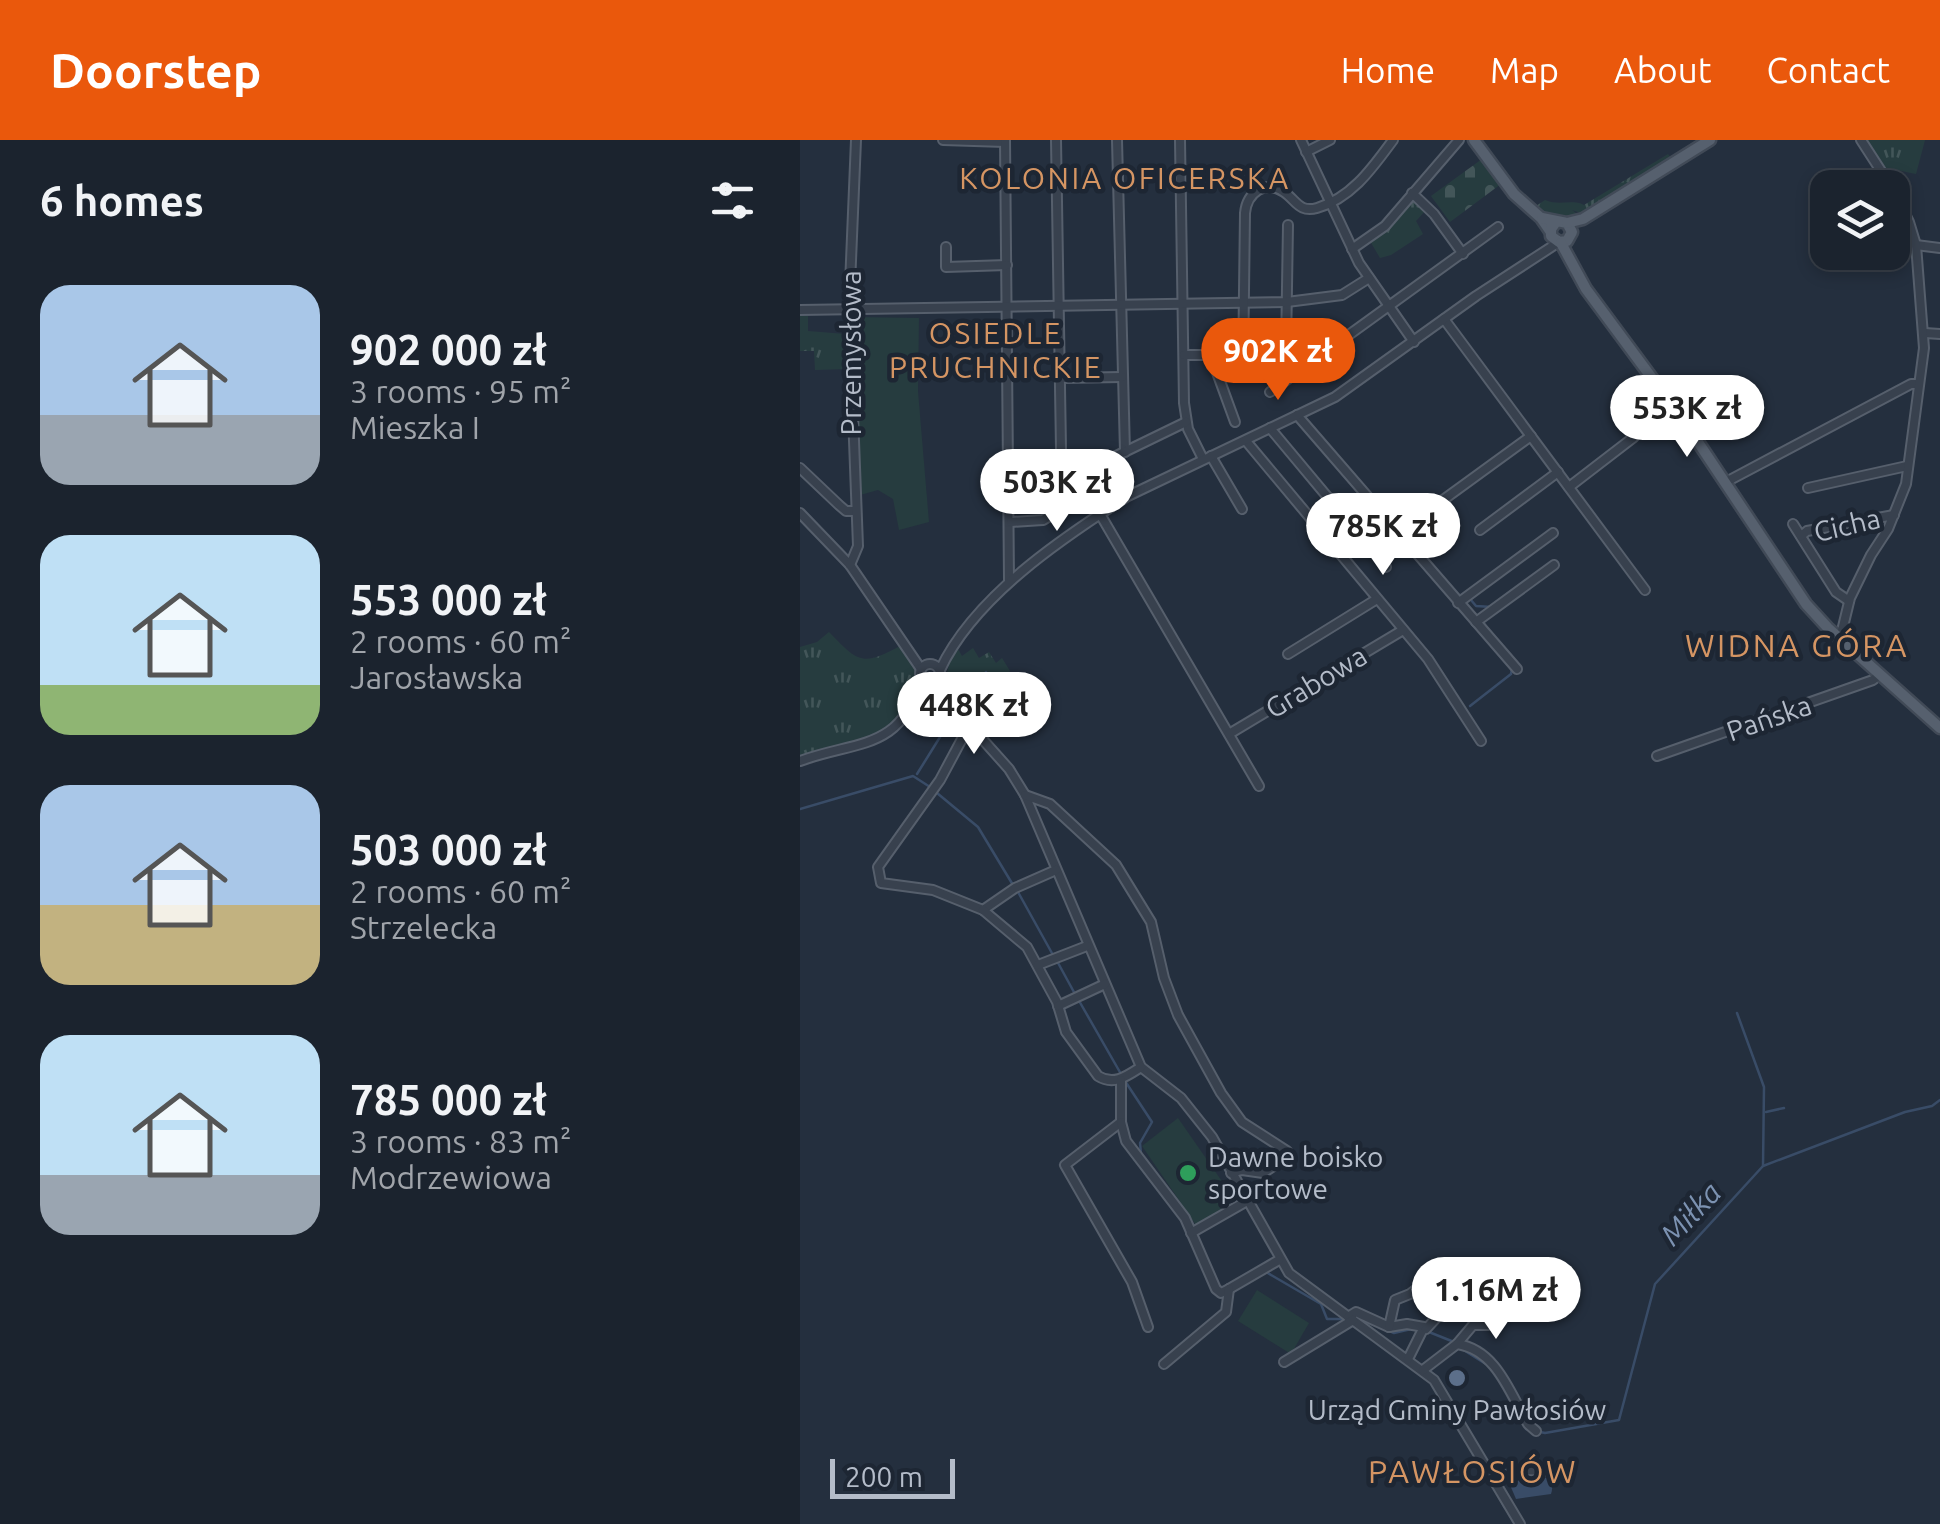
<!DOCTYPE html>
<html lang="en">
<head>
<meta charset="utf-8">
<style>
  body { margin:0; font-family:Ubuntu,sans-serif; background:#242b36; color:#f1f3f6; height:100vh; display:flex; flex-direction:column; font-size:38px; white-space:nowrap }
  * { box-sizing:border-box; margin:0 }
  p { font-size:32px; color:#a0a4aa }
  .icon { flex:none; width:55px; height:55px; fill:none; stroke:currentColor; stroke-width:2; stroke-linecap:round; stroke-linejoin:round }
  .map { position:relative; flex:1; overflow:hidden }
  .drawer { display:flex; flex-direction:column; background:#1b232e; width:800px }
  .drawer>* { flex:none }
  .buttons { position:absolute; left:1010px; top:30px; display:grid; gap:20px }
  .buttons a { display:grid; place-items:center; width:100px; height:100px; border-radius:20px; background:#1b232e; box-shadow:0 5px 15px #0003,0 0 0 2px #39404a; font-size:50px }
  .scale { position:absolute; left:30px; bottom:25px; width:125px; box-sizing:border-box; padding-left:10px; border:5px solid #b4bcc9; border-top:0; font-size:28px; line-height:35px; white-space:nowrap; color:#b4bcc9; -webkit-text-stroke:8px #1d2633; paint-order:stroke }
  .price { position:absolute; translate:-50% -85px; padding:0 22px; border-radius:35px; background:#fff; color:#222; font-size:32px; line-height:65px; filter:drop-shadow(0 2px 5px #0008) }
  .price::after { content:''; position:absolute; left:50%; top:60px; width:30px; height:22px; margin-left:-15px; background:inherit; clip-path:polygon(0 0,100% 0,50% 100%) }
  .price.on { background:#ea580c; color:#fff }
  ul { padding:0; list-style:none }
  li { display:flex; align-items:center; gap:30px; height:250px; padding:0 40px }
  li span { display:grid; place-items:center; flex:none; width:280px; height:200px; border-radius:30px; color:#555 }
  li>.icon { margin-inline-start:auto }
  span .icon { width:120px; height:120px; fill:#fffc; stroke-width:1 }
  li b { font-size:42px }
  h2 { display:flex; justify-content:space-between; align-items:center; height:120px; padding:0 40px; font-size:42px }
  header { display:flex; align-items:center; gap:60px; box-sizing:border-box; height:140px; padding:0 50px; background:#ea580c; color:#fff }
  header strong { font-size:48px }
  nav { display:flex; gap:55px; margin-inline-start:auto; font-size:35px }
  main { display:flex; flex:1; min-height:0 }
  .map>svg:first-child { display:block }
  .grass { fill:url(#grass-tufts) }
  .cemetery { fill:url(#cemetery-stones) }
  .garden { fill:#263c3f }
  .water { fill:#394c67 }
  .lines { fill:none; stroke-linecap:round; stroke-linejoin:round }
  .stream { stroke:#394c67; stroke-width:2.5 }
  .minor-casing { stroke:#565f6c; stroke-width:12 }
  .major-casing { stroke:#414a57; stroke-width:15 }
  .minor { stroke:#38414e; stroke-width:8 }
  .major { stroke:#56606e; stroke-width:10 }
  .leisure-dot { fill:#2e9e5b; stroke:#1d2633; stroke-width:4 }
  .service-dot { fill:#5c6f8a; stroke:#1d2633; stroke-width:4 }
  .labels { text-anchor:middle; stroke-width:9; stroke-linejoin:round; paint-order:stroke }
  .street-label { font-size:28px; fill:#b4bcc9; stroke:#1d2633 }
  .poi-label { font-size:28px; fill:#b4bcc9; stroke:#1d2633; text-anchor:start }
  .neighbourhood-label { font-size:30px; letter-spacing:2.5px; fill:#d59563; stroke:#1d2633 }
  .water-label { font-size:30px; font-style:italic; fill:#7c92b1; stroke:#1d2633 }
  .quarter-label { font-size:32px; letter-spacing:2.5px; fill:#d59563; stroke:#1d2633 }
</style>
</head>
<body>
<header>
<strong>Doorstep</strong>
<nav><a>Home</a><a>Map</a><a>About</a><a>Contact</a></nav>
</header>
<main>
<section class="drawer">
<h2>6 homes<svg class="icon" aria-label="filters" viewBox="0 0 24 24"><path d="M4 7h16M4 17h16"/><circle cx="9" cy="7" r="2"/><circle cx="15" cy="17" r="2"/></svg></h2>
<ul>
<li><span style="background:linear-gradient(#a9c7e8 65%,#9aa5b1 0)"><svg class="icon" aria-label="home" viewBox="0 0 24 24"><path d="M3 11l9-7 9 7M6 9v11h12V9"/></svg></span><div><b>902 000 zł</b><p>3 rooms · 95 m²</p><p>Mieszka I</p></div></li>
<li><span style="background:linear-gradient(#bfe0f5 75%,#8fb573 0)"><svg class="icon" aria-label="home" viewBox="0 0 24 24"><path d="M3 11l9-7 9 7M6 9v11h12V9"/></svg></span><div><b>553 000 zł</b><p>2 rooms · 60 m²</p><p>Jarosławska</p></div></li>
<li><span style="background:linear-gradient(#a9c7e8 60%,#c2b280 0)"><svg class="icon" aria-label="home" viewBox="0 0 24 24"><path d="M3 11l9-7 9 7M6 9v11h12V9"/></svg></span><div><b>503 000 zł</b><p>2 rooms · 60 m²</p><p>Strzelecka</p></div></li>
<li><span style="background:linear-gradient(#bfe0f5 70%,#9aa5b1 0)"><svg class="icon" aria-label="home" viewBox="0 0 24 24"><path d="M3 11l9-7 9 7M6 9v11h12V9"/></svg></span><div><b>785 000 zł</b><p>3 rooms · 83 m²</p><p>Modrzewiowa</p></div></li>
</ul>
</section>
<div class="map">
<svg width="1140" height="1384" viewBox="0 0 1140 1384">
  <defs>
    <pattern id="grass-tufts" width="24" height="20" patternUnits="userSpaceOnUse" patternTransform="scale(2.5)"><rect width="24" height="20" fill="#263c3f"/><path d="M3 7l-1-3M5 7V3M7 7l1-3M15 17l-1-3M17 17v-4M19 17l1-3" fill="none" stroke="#435659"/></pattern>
    <pattern id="cemetery-stones" width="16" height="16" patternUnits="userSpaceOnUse" patternTransform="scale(2.5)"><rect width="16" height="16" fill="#263c3f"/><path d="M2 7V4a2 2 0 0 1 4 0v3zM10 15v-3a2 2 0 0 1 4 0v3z" fill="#435659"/></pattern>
  </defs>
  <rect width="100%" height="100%" fill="#242f3e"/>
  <g class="grass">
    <path d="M 1065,0 L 1125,0 L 1116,34 L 1082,27 Z"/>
    <path d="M 868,14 L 871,18 L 784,74 L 772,70 L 780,76 L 775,80 L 773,75 C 750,82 735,71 721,53 L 729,57 L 729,61 L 736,66 L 745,60 C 758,66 773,59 784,65 Z"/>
    <path d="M 611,58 L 626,70 L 616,81 L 623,94 L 591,115 L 580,118 L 570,101 Z"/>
    <path d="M 0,176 L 8,176 L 8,191 L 45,194 L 46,229 L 15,230 L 14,211 L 0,211 Z"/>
    <path d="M 29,492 C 58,522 62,527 100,506 C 104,512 113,519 115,525 C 125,551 100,585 77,596 C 53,608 24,606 0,617 L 0,507 L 17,502 Z"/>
    <path d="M 160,504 L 158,509 L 162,516 L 173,508 L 179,518 L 189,512 L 196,523 L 202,518 L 210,531 L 190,548 L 204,571 L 179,586 C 152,556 134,541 160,504 Z"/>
  </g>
  <path class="cemetery" d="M 682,19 L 701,44 L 650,82 L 631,56 Z"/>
  <g class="garden">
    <path d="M 54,177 L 119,178 L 118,251 L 129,382 L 99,390 L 93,359 L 78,350 L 57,356 Z"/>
    <path d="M 378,978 L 435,1060 L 396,1085 L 342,1006 Z"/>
    <path d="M 457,1150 L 509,1183 L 491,1214 L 438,1181 Z"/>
  </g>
  <path class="water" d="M 730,1334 C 743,1333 756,1340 751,1354 L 716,1359 L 710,1345 Z"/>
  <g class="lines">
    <g class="stream">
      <path d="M 671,460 L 676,466 L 692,467"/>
      <path d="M 162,565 L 186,532"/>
      <path d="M 670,566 L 711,534 L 712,528"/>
      <path d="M 117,634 L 155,573"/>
      <path d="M 137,653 L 178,687 L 213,745"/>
      <path d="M 0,669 L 113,636 L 130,647"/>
      <path d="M 218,752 L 253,815"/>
      <path d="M 257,821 L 275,854"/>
      <path d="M 278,859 L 321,934"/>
      <path d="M 937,873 L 964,947 L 963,1026"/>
      <path d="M 325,941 L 352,982 L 340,1003 L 341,1014"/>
      <path d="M 966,972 L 984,968"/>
      <path d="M 443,1145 L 466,1132 L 521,1164 L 527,1179 L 542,1179 L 546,1182"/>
      <path d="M 576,1185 L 594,1193 L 611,1189"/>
      <path d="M 629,1192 L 654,1202"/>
      <path d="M 579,1205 L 593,1214"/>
      <path d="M 662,1209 L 689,1226"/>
      <path d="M 702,1244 L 725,1286"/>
      <path d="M 726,1289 L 745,1293 L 819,1280 L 855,1144 L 963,1026 L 1105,972 L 1132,966 L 1140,960"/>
      <path d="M 696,1352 L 705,1368"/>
      <path d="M 709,1374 L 715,1384"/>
    </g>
    <defs>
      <g id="minor">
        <path d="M 143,0 L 205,2"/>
        <path d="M 205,0 L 209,440"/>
        <path d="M 256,0 L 262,371"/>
        <path d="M 317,0 L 325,312"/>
        <path d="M 380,0 L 384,263 L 388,289 L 403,319"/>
        <path d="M 501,0 L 559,123 L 614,202"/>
        <path d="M 1061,0 L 1092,48"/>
        <path d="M 506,12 L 530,0"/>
        <path d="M 612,53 L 634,74 L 663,114"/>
        <path d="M 488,85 L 486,209 L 498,231"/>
        <path d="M 1116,105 L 1140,108"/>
        <path d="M 146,107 L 146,127 L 207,125"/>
        <path d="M 552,109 L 585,86 L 659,0"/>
        <path d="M 0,170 L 487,162 L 542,155 L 569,138"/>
        <path d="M 644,179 L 845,450"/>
        <path d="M 1125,193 L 1140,194"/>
        <path d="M 384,215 L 404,215 L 412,219 L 435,282"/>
        <path d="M 443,228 L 445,73 C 447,53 465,39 484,52 C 496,60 499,73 517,68 C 552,58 573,27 593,0"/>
        <path d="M 260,238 L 322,237"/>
        <path d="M 470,252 L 698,87"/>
        <path d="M 497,275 L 717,529"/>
        <path d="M 470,288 L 586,427"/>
        <path d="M 446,301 L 628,519 L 681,601"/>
        <path d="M 411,316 L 442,369"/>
        <path d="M 0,328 L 39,365 L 46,371 L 55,371"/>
        <path d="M 210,332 L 314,317 L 386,282"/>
        <path d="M 926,342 L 1111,244 L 1118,244"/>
        <path d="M 769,347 L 834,297"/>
        <path d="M 1008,348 L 1107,326"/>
        <path d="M 0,373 L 50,425 L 121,529"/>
        <path d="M 300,374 L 459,646"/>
        <path d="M 211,382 L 243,380 L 285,355"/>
        <path d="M 993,384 L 1036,452 L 1049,461"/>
        <path d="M 680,390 L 758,332"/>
        <path d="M 599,392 L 731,296"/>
        <path d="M 1001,396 L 1007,391 L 1094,375"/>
        <path d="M 50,425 L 58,406 L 49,169 L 56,0"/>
        <path d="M 658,463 L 753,393"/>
        <path d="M 676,482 L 754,425"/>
        <path d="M 1040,499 L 1050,458 L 1071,415 L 1088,389 L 1106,344 L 1124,208 L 1116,105 L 1109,82 L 1092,48"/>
        <path d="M 488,514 L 577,459"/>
        <circle cx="130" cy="534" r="10"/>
        <path d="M 140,530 C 174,457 262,398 328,356 L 535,257 L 676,156 L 759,102"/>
        <path d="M 133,544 L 209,629 L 225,655 L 341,927 L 381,958 L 412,997 L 489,1133 L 634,1240 L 720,1384"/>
        <path d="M 170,584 L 140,640 L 78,727 L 81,743 L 133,750 L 183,770 L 215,748 L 256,730"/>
        <path d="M 429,594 L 603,490"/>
        <path d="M 857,616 L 1073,540 L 1079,535"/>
        <path d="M 0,621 C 58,600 101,611 121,539"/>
        <path d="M 225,655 L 250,664 L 316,725 L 351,782 L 364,838 L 378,875 L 421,953 L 442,982 L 487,1011 L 484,1019 L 463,1033 L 442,1030 L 431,1033"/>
        <path d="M 183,770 L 227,807 L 257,862 L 266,892 L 298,936 C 314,946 327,936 341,927"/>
        <path d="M 238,825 L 287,806"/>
        <path d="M 258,866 L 305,844"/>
        <path d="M 321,940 L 321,982 L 265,1025 L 332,1142 L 348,1187"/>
        <path d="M 321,982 L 326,1001 L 385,1078 L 416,1149 L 421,1153 L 429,1149 L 479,1120"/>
        <path d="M 391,1093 L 447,1061"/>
        <path d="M 548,1177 L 556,1172 L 589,1187 L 607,1184 L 624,1187 L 608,1219"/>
        <path d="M 589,1187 L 595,1160 L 610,1154 L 631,1138"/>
        <path d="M 626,1189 L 651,1162"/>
        <path d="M 657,1204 L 673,1185 L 689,1185 L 718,1170"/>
        <path d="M 484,1222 L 553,1180"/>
        <path d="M 364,1224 L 426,1172 L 429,1149"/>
        <path d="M 623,1230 L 657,1204 C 697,1210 710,1254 728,1284 L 736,1291"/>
        <path d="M 692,1339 L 724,1330 L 746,1331"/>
      </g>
      <g id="major">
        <path d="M 674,0 L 714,54 L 741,78 L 750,91"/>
        <path d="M 742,78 L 767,83 L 772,92 L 767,101 L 759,102 L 751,96 L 751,89 L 756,82"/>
        <path d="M 767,83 L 783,79 L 910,0"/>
        <path d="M 761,103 L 786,149 L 886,284 L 1006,464 L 1028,488 L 1140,588"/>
      </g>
    </defs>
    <use href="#minor" class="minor-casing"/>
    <use href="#major" class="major-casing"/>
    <use href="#minor" class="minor"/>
    <use href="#major" class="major"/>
  </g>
  <circle class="leisure-dot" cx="388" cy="1033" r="10"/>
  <circle class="service-dot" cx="657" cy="1238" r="10"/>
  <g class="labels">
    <g class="street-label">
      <text transform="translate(51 213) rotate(-90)" y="10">Przemysłowa</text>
      <text transform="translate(1047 385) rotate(-13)" y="10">Cicha</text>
      <text transform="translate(516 542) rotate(-31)" y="10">Grabowa</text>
      <text transform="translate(969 578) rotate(-19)" y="10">Pańska</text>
    </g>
    <g class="poi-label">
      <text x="408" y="1027">Dawne boisko<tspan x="408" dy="32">sportowe</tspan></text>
      <text x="657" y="1280" text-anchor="middle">Urząd Gminy Pawłosiów</text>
    </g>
    <g class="neighbourhood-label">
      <text x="325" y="49">KOLONIA OFICERSKA</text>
      <text x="196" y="204">OSIEDLE<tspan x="196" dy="34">PRUCHNICKIE</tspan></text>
    </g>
    <g class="water-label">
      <text transform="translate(891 1074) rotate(-47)" y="10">Miłka</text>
    </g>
    <g class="quarter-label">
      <text x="997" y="517">WIDNA GÓRA</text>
      <text x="673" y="1343">PAWŁOSIÓW</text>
    </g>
  </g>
</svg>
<div class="buttons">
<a><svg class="icon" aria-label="layers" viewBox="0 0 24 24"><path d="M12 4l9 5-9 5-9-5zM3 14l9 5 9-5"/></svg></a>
</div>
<div class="scale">200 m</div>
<b class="price on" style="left:478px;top:263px">902K zł</b>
<b class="price" style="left:887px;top:320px">553K zł</b>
<b class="price" style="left:257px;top:394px">503K zł</b>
<b class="price" style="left:583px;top:438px">785K zł</b>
<b class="price" style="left:174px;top:617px">448K zł</b>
<b class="price" style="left:696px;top:1202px">1.16M zł</b>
</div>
</main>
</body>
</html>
